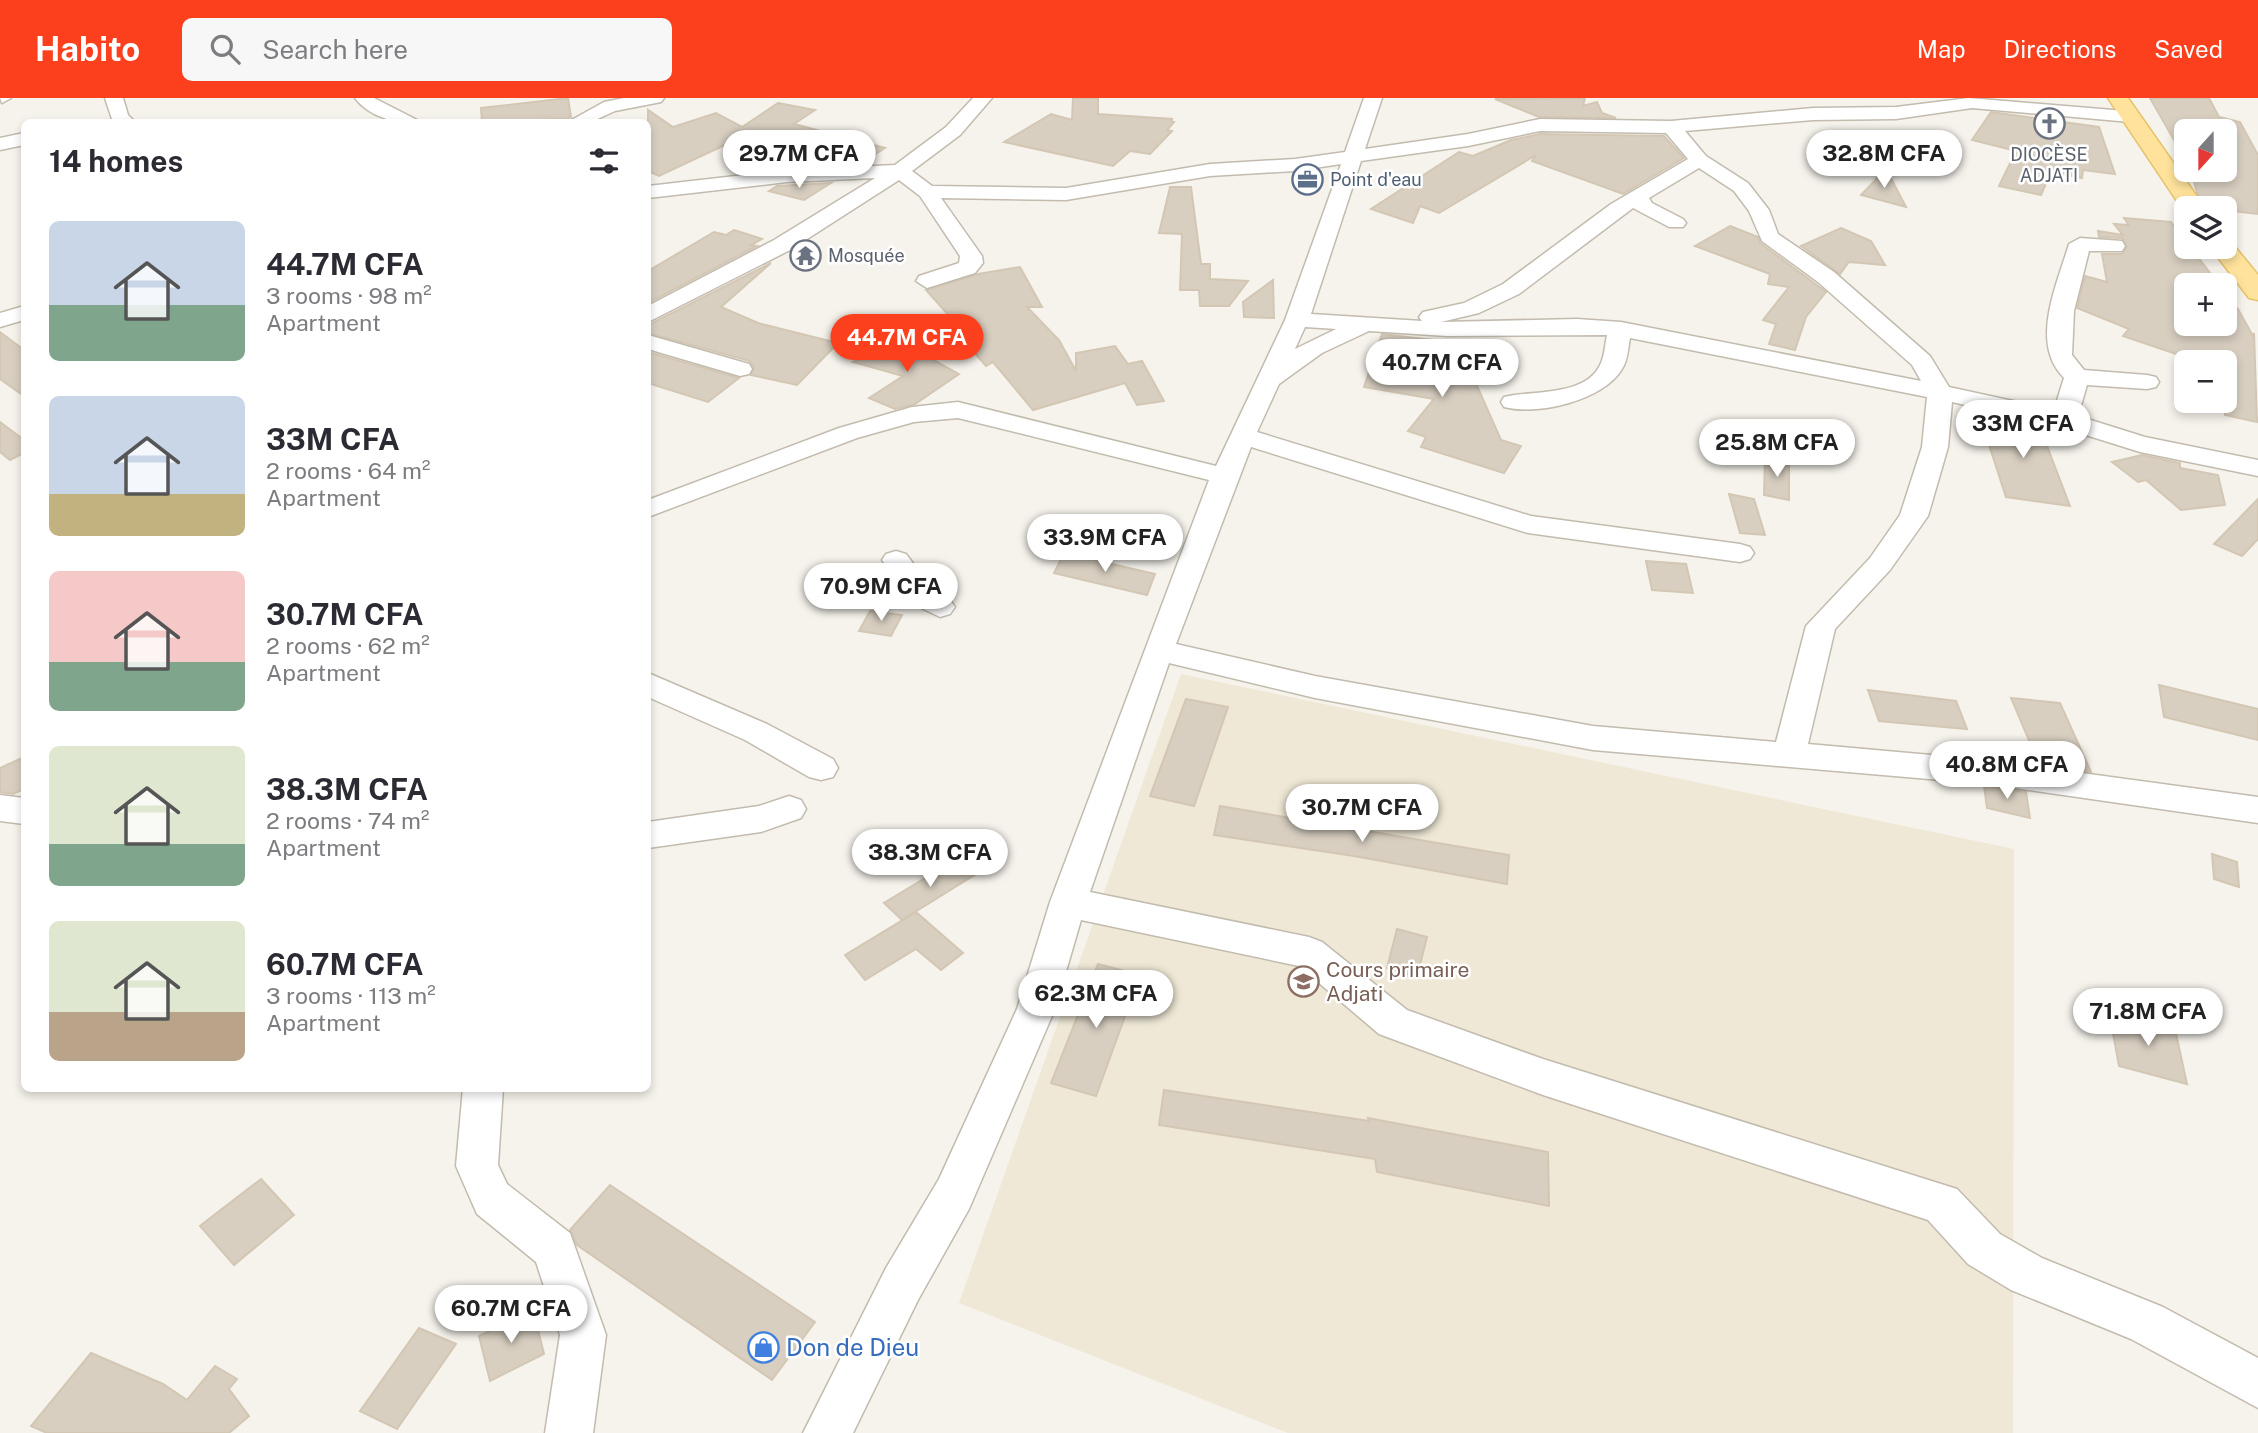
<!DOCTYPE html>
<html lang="en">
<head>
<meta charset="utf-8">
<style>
  body { margin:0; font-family:"Public Sans",sans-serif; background:#f7f7f7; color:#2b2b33; height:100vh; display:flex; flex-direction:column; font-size:26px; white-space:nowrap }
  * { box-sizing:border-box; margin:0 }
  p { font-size:23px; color:#7c7c81 }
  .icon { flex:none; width:38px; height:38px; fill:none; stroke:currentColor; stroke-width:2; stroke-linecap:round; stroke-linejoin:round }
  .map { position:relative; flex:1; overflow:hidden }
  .drawer { position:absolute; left:21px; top:21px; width:630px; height:973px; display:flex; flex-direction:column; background:#fff; border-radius:10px; box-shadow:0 4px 10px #0003 }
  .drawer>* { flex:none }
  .needle { width:46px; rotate:201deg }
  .fabs { position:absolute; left:2174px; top:21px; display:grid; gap:14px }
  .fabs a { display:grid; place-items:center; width:63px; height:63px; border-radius:10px; background:#fff; box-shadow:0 4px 10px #0003; font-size:35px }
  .price { position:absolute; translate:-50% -60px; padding:0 16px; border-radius:24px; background:#fff; color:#222; font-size:23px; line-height:46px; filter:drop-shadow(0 2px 4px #0008) }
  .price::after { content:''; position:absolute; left:50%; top:42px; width:21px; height:16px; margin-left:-10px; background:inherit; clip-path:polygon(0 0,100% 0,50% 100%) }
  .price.on { background:#fc3f1d; color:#fff }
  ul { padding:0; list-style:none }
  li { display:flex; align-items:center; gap:21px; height:175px; padding:0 28px }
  li span { display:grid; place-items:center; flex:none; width:196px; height:140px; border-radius:10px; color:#555 }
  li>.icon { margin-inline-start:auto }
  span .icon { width:84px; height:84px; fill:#fffc; stroke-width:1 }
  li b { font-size:30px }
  h2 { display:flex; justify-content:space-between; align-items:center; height:84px; padding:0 28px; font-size:30px }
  header { display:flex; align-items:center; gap:42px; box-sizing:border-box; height:98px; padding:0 35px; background:#fc3f1d; color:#fff }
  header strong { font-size:33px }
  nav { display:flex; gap:38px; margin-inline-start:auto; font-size:24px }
  .search { width:490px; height:63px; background:#f7f7f7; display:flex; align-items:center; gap:18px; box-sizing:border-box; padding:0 24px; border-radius:10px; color:#7c7c81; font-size:26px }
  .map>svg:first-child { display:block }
  .education { fill:#efe8d6 }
  .building { fill:#d8cfc1; stroke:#d3c7b4; stroke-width:2 }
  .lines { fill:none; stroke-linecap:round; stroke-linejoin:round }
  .minor-casing { stroke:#c2bbae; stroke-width:3 }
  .major-casing { stroke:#e6c16a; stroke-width:3 }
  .minor { fill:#fff; fill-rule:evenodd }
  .major { fill:#ffe39c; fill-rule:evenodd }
  .labels { text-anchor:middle; stroke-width:5; stroke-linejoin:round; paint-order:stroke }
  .far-worship-label { font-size:18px; fill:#5b616d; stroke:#fff }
  .far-service-label { font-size:18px; fill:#4e5e75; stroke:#fff; text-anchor:start }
  .education-label { font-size:21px; fill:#785e54; stroke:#fff; text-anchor:start }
  .near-shop-label { font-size:24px; fill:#366cbe; stroke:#fff; text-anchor:start }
</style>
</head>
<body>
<header>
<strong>Habito</strong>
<div class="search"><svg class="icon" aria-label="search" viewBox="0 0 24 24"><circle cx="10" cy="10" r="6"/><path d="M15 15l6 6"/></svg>Search here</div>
<nav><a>Map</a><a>Directions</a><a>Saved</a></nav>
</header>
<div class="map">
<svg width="2258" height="1335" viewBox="0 0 2258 1335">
  <rect width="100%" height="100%" fill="#f6f3ec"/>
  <path class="education" d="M 1181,576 L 2014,751 L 2013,1335 L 1288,1335 L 959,1205 Z"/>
  <g class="building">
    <path d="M 568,0 L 571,19 L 567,21 L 482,24 L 481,10 Z"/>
    <path d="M 1073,0 L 1098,0 L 1098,16 L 1172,21 L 1171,23 L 1174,24 L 1167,32 L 1172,33 L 1150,56 L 1130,53 L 1113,68 L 1004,44 L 1051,16 L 1072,22 Z"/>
    <path d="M 1585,0 L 1583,8 L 1597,4 L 1602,15 L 1616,20 L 1539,19 L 1495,1 Z"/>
    <path d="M 2150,0 L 2209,0 L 2219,19 L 2240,24 L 2258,57 L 2258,116 L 2208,110 L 2197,95 L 2191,72 L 2224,72 L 2224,33 L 2186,33 L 2186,63 Z"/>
    <path d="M 778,5 L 815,12 L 794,26 L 885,50 L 860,66 L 807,68 L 809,67 L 729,45 L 659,78 L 648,73 L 648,12 L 673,29 L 716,15 L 742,29 Z"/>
    <path d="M 1991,14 L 2099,29 L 2115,76 L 2083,72 L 2082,80 L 2051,74 L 2041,97 L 1999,88 L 2016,53 L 1972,42 Z"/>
    <path d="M 1540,36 L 1664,38 L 1684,60 L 1623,96 L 1532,63 L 1536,57 L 1439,115 L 1420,108 L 1413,125 L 1371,111 L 1459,54 L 1473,58 L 1511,42 Z"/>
    <path d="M 1886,71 L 1906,109 L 1861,97 Z"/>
    <path d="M 831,85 L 804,102 L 769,93 L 777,88 Z"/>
    <path d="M 1170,89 L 1191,89 L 1201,166 L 1210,166 L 1210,181 L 1248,183 L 1229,208 L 1200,208 L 1199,192 L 1180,192 L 1182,136 L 1159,135 Z"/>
    <path d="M 2124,120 L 2171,124 L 2186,143 L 2186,149 L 2190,149 L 2217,184 L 2218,187 L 2186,187 L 2186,226 L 2224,226 L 2224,198 L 2238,211 L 2253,238 L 2254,235 L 2257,324 L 2225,317 L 2225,295 L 2231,283 L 2224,281 L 2224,264 L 2186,264 L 2188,260 L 2123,238 L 2129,231 L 2077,210 L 2085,178 L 2107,184 L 2102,156 L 2122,156 L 2127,149 L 2122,140 L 2099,139 L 2098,133 L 2123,137 L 2114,126 L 2129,127 Z"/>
    <path d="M 1730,128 L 1758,139 L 1760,145 L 1826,194 L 1806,219 L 1795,252 L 1769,246 L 1776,226 L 1763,222 L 1789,189 L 1768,186 L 1770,176 L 1695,148 Z"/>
    <path d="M 1841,130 L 1871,143 L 1885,167 L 1849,164 L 1840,176 L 1801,148 Z"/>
    <path d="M 734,132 L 762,141 L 751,147 L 757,148 L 648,205 L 648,173 L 714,134 L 726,137 Z"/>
    <path d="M 771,165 L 721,209 L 758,225 L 838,245 L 797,287 L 751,277 L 754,270 L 750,263 L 648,235 L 648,227 Z"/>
    <path d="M 1020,169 L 1042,209 L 1027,209 L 1059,242 L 1076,273 L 1076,255 L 1115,248 L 1128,266 L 1142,263 L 1164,303 L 1137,307 L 1125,285 L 1033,312 L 993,264 L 986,268 L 955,233 L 961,231 L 926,192 L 978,176 Z"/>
    <path d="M 1273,182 L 1274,220 L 1244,219 L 1243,204 Z"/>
    <path d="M 0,234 L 24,252 L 24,298 L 0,281 Z"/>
    <path d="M 1382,236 L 1458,245 L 1501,342 L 1521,348 L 1504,375 L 1421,349 L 1426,339 L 1408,333 L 1434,301 L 1364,289 Z"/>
    <path d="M 897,242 L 959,276 L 915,306 L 895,311 L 869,300 L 903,278 L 853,264 Z"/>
    <path d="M 648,254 L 739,280 L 708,304 L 648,285 Z"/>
    <path d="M 1978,313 L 2039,327 L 2070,408 L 2006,399 Z"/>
    <path d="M 0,324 L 24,342 L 24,355 L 10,362 L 0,354 Z"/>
    <path d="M 2142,357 L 2180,365 L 2180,370 L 2218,377 L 2225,407 L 2181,412 L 2146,382 L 2138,384 L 2112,364 Z"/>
    <path d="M 1765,360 L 1789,364 L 1789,402 L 1764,397 Z"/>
    <path d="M 1729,396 L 1754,401 L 1765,437 L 1740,435 Z"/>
    <path d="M 2258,401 L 2258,441 L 2242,458 L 2214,446 Z"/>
    <path d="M 1064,455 L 1155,476 L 1147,497 L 1054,475 Z"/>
    <path d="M 1646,463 L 1686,466 L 1693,495 L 1652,492 Z"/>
    <path d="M 870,513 L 902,517 L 891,538 L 859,533 Z"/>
    <path d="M 2159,587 L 2258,611 L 2258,642 L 2164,619 Z"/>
    <path d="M 1868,592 L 1956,603 L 1967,631 L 1879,623 Z"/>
    <path d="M 2011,600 L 2060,605 L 2091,674 L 2039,666 Z"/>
    <path d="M 1186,601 L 1228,609 L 1194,708 L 1150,698 Z"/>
    <path d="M 24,659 L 24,691 L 13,696 L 0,694 L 0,670 Z"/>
    <path d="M 1984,688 L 2026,694 L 2030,720 L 1987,710 Z"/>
    <path d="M 1220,708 L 1509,757 L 1507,786 L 1354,758 L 1214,737 Z"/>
    <path d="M 2212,756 L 2237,764 L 2239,789 L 2214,781 Z"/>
    <path d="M 960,759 L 976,776 L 902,822 L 884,805 Z"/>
    <path d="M 916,814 L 963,855 L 941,872 L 916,851 L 865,882 L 845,857 Z"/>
    <path d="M 1397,831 L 1427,839 L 1417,879 L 1387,870 Z"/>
    <path d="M 1098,866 L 1140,877 L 1096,998 L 1051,985 Z"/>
    <path d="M 2109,914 L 2175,931 L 2187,986 L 2119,968 Z"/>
    <path d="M 1164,992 L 1369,1023 L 1368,1020 L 1548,1054 L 1549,1108 L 1377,1074 L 1375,1061 L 1159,1027 Z"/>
    <path d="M 261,1081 L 294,1117 L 234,1167 L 200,1128 Z"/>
    <path d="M 610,1087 L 815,1224 L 772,1282 L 577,1147 L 570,1132 Z"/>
    <path d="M 533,1212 L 544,1256 L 490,1283 L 479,1238 Z"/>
    <path d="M 419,1230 L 456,1246 L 397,1331 L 360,1313 Z"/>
    <path d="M 91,1255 L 163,1286 L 187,1302 L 215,1268 L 237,1281 L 229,1291 L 249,1318 L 229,1335 L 47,1335 L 31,1328 Z"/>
  </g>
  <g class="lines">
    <defs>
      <g id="minor">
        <path d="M 0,0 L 11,0 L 2,5 Z"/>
        <path d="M 105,0 L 123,0 L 128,17 L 135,24 L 113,24 Z"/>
        <path d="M 355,0 L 374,0 L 421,24 C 398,26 370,20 355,0 Z"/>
        <path d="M 624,0 L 664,0 L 661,4 L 615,13 L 591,24 L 568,24 L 604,4 Z"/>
        <path d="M 973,0 L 992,0 L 960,37 L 912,73 L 932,88 L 1066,90 L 1210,66 L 1295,61 L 1345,54 L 1364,0 L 1382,0 L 1365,51 L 1468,36 L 1540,21 L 1671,23 L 1813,10 L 1896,9 L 1969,0 L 2137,14 L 2139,18 L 2137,22 L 2130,24 L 1972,10 L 1896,21 L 1813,22 L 1685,33 L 1706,58 L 1748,85 L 1769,112 L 1778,136 L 1834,174 L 1930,258 L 1949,289 L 2054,312 L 2064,280 C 2029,245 2057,187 2069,146 L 2080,140 L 2122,143 L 2125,148 L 2122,153 L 2089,153 L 2074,213 L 2072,257 L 2084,272 L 2147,277 L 2156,279 L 2159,284 L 2156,289 L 2147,291 L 2087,287 L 2078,318 L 2145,339 L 2258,362 L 2258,378 L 2140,354 L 2057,328 L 1952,304 L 1948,349 L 1928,418 L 1890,472 L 1835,531 L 1808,646 L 1987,662 L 2258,699 L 2258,725 L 1987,686 L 1593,652 L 1315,600 L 1169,565 L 1090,794 L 1309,839 L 1322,844 L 1407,912 L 1543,961 L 1957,1091 L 2000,1136 L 2042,1160 L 2163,1209 L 2258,1260 L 2258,1310 L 2131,1241 L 2011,1192 L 1968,1166 L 1928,1122 L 1543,997 L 1379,936 L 1299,868 L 1081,822 L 1055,911 L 969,1111 L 918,1202 L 853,1335 L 803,1335 L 886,1170 L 939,1081 L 1017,911 L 1050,804 L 1209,382 L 958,320 L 914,324 L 857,340 L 648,419 L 648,402 L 839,330 L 912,309 L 958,304 L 1216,368 L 1285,222 L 1341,66 L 1295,73 L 1210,78 L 1066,102 L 941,100 L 982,158 L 983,165 L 975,175 L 927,190 L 916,183 L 919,178 L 959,165 L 960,158 L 920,98 L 899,82 L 790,152 L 648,224 L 648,208 L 774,142 L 875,80 L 787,84 L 648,100 L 648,88 L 787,72 L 895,67 L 946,29 ZM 1540,33 L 1666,35 L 1688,61 L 1611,106 L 1503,186 L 1464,205 L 1423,214 L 1419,219 L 1422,223 L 1311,216 L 1361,63 L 1468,48 ZM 1699,70 L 1734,93 L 1749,113 L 1762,143 L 1818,184 L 1912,267 L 1921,283 L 1621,224 L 1577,221 L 1441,224 L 1479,215 L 1519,196 L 1633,110 L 1669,129 L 1683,129 L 1686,125 L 1683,121 L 1652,105 L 1649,100 ZM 1305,229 L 1336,231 L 1295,251 ZM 1369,233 L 1447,238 L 1607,237 C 1605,246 1605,256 1601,265 C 1587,299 1533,292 1504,299 L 1501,304 L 1504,309 C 1538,318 1604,302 1622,271 C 1628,262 1628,250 1630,240 L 1927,299 L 1922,349 L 1900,417 L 1870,460 L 1806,528 L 1776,644 L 1593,628 L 1315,578 L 1176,546 L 1251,349 L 1528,435 L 1740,464 L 1750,461 L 1754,455 L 1750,449 L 1740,446 L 1531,418 L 1257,334 L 1279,286 L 1322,255 Z"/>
        <path d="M 24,35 L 24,47 L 0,52 L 0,40 Z"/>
        <path d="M 24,208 L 24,222 L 0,229 L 0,215 Z"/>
        <path d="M 648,237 L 749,266 L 752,271 L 749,276 L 740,278 L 648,251 Z"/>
        <path d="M 896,453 L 906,456 L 933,492 L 950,502 L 955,509 L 950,516 L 940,519 L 913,506 L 882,462 L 886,456 Z"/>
        <path d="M 648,575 L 767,626 L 833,661 L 838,670 L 833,679 L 821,682 L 809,679 L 745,642 L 648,599 Z"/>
        <path d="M 0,697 L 24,700 L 24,726 L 0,723 Z"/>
        <path d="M 789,698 L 801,702 L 806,711 L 801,720 L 761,734 L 648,750 L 648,724 L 759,708 Z"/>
        <path d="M 463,990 L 503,990 L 498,1067 L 507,1086 L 570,1135 L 606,1237 L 593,1335 L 545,1335 L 560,1237 L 536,1164 L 477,1116 L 456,1068 Z"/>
      </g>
      <g id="major">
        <path d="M 2108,0 L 2128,0 L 2205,110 L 2186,110 L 2185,115 Z"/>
        <path d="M 2224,142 L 2231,144 L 2258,177 L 2258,202 L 2249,200 L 2210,149 L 2224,149 Z"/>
      </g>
    </defs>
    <use href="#minor" class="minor-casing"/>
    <use href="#major" class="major-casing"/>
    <use href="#minor" class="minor"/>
    <use href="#major" class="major"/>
  </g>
  <defs>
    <symbol id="church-ring" viewBox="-11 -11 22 22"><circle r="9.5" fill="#fff" stroke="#6b7280" stroke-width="1.5"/><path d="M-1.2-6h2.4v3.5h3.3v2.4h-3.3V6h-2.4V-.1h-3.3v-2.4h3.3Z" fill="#6b7280"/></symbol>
    <symbol id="office-ring" viewBox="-11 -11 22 22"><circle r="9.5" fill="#fff" stroke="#5c6f8a" stroke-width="1.5"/><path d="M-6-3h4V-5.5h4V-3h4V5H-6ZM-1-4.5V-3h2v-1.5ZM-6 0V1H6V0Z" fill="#5c6f8a"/></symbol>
    <symbol id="temple-ring" viewBox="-11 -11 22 22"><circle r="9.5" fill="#fff" stroke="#6b7280" stroke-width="1.5"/><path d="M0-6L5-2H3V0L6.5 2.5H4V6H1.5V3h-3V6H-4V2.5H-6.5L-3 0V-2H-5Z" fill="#6b7280"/></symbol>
    <symbol id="school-ring" viewBox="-11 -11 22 22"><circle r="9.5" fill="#fff" stroke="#8d6e63" stroke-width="1.5"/><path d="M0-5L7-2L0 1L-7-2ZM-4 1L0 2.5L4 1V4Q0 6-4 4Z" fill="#8d6e63"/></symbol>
    <symbol id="shop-ring" viewBox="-11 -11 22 22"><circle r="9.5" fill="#fff" stroke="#3f7fe0" stroke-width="1.5"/><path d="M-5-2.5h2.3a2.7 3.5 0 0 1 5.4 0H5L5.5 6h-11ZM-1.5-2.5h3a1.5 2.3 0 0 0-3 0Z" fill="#3f7fe0"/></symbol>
  </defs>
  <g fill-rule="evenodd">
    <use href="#church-ring" x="2032" y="8" width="35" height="35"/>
    <use href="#office-ring" x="1290" y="64" width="35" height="35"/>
    <use href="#temple-ring" x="788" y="140" width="35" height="35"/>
    <use href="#school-ring" x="1286" y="866" width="35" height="35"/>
    <use href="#shop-ring" x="746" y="1232" width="35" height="35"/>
  </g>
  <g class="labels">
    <g class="far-worship-label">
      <text x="2049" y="63">DIOCÈSE<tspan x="2049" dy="21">ADJATI</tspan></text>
      <text x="828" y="164" text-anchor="start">Mosquée</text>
    </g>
    <g class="far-service-label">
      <text x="1330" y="88">Point d'eau</text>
    </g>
    <g class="education-label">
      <text x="1326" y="879">Cours primaire<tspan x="1326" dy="24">Adjati</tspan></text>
    </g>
    <g class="near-shop-label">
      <text x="786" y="1258">Don de Dieu</text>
    </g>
  </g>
</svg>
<div class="fabs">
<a><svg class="needle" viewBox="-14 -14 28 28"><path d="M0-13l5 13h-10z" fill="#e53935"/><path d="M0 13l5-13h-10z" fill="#7c7c81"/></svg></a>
<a><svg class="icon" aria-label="layers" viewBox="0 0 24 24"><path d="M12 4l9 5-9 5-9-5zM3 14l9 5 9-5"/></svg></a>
<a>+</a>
<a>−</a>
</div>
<b class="price" style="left:799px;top:92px">29.7M CFA</b>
<b class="price" style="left:1884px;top:92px">32.8M CFA</b>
<b class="price on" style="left:907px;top:276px">44.7M CFA</b>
<b class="price" style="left:1442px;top:301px">40.7M CFA</b>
<b class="price" style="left:2023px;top:362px">33M CFA</b>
<b class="price" style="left:1777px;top:381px">25.8M CFA</b>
<b class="price" style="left:1105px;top:476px">33.9M CFA</b>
<b class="price" style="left:881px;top:525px">70.9M CFA</b>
<b class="price" style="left:2007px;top:703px">40.8M CFA</b>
<b class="price" style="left:1362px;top:746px">30.7M CFA</b>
<b class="price" style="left:930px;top:791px">38.3M CFA</b>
<b class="price" style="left:1096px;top:932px">62.3M CFA</b>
<b class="price" style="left:2148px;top:950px">71.8M CFA</b>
<b class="price" style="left:511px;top:1247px">60.7M CFA</b>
<section class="drawer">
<h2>14 homes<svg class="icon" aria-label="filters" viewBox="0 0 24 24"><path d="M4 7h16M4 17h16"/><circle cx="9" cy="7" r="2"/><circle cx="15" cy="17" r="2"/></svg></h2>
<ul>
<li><span style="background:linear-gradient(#c9d6e8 60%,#7fa58c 0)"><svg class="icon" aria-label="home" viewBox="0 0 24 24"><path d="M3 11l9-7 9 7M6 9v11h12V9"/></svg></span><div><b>44.7M CFA</b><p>3 rooms · 98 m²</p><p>Apartment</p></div></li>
<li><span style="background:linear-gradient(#c9d6e8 70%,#c2b280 0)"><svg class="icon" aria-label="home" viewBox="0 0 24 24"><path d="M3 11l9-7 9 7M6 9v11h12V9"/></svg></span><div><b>33M CFA</b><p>2 rooms · 64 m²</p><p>Apartment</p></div></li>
<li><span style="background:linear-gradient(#f6c9c9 65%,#7fa58c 0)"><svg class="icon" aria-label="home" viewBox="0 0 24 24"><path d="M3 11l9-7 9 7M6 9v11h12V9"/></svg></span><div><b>30.7M CFA</b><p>2 rooms · 62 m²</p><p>Apartment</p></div></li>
<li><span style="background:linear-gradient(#dfe7d0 70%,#7fa58c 0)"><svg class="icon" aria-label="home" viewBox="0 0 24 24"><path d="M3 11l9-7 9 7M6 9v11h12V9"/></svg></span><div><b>38.3M CFA</b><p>2 rooms · 74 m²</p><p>Apartment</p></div></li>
<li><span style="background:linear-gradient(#dfe7d0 65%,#b9a48a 0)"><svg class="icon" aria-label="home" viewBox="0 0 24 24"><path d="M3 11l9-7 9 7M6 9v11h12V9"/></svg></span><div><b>60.7M CFA</b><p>3 rooms · 113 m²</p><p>Apartment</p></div></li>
</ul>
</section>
</div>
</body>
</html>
